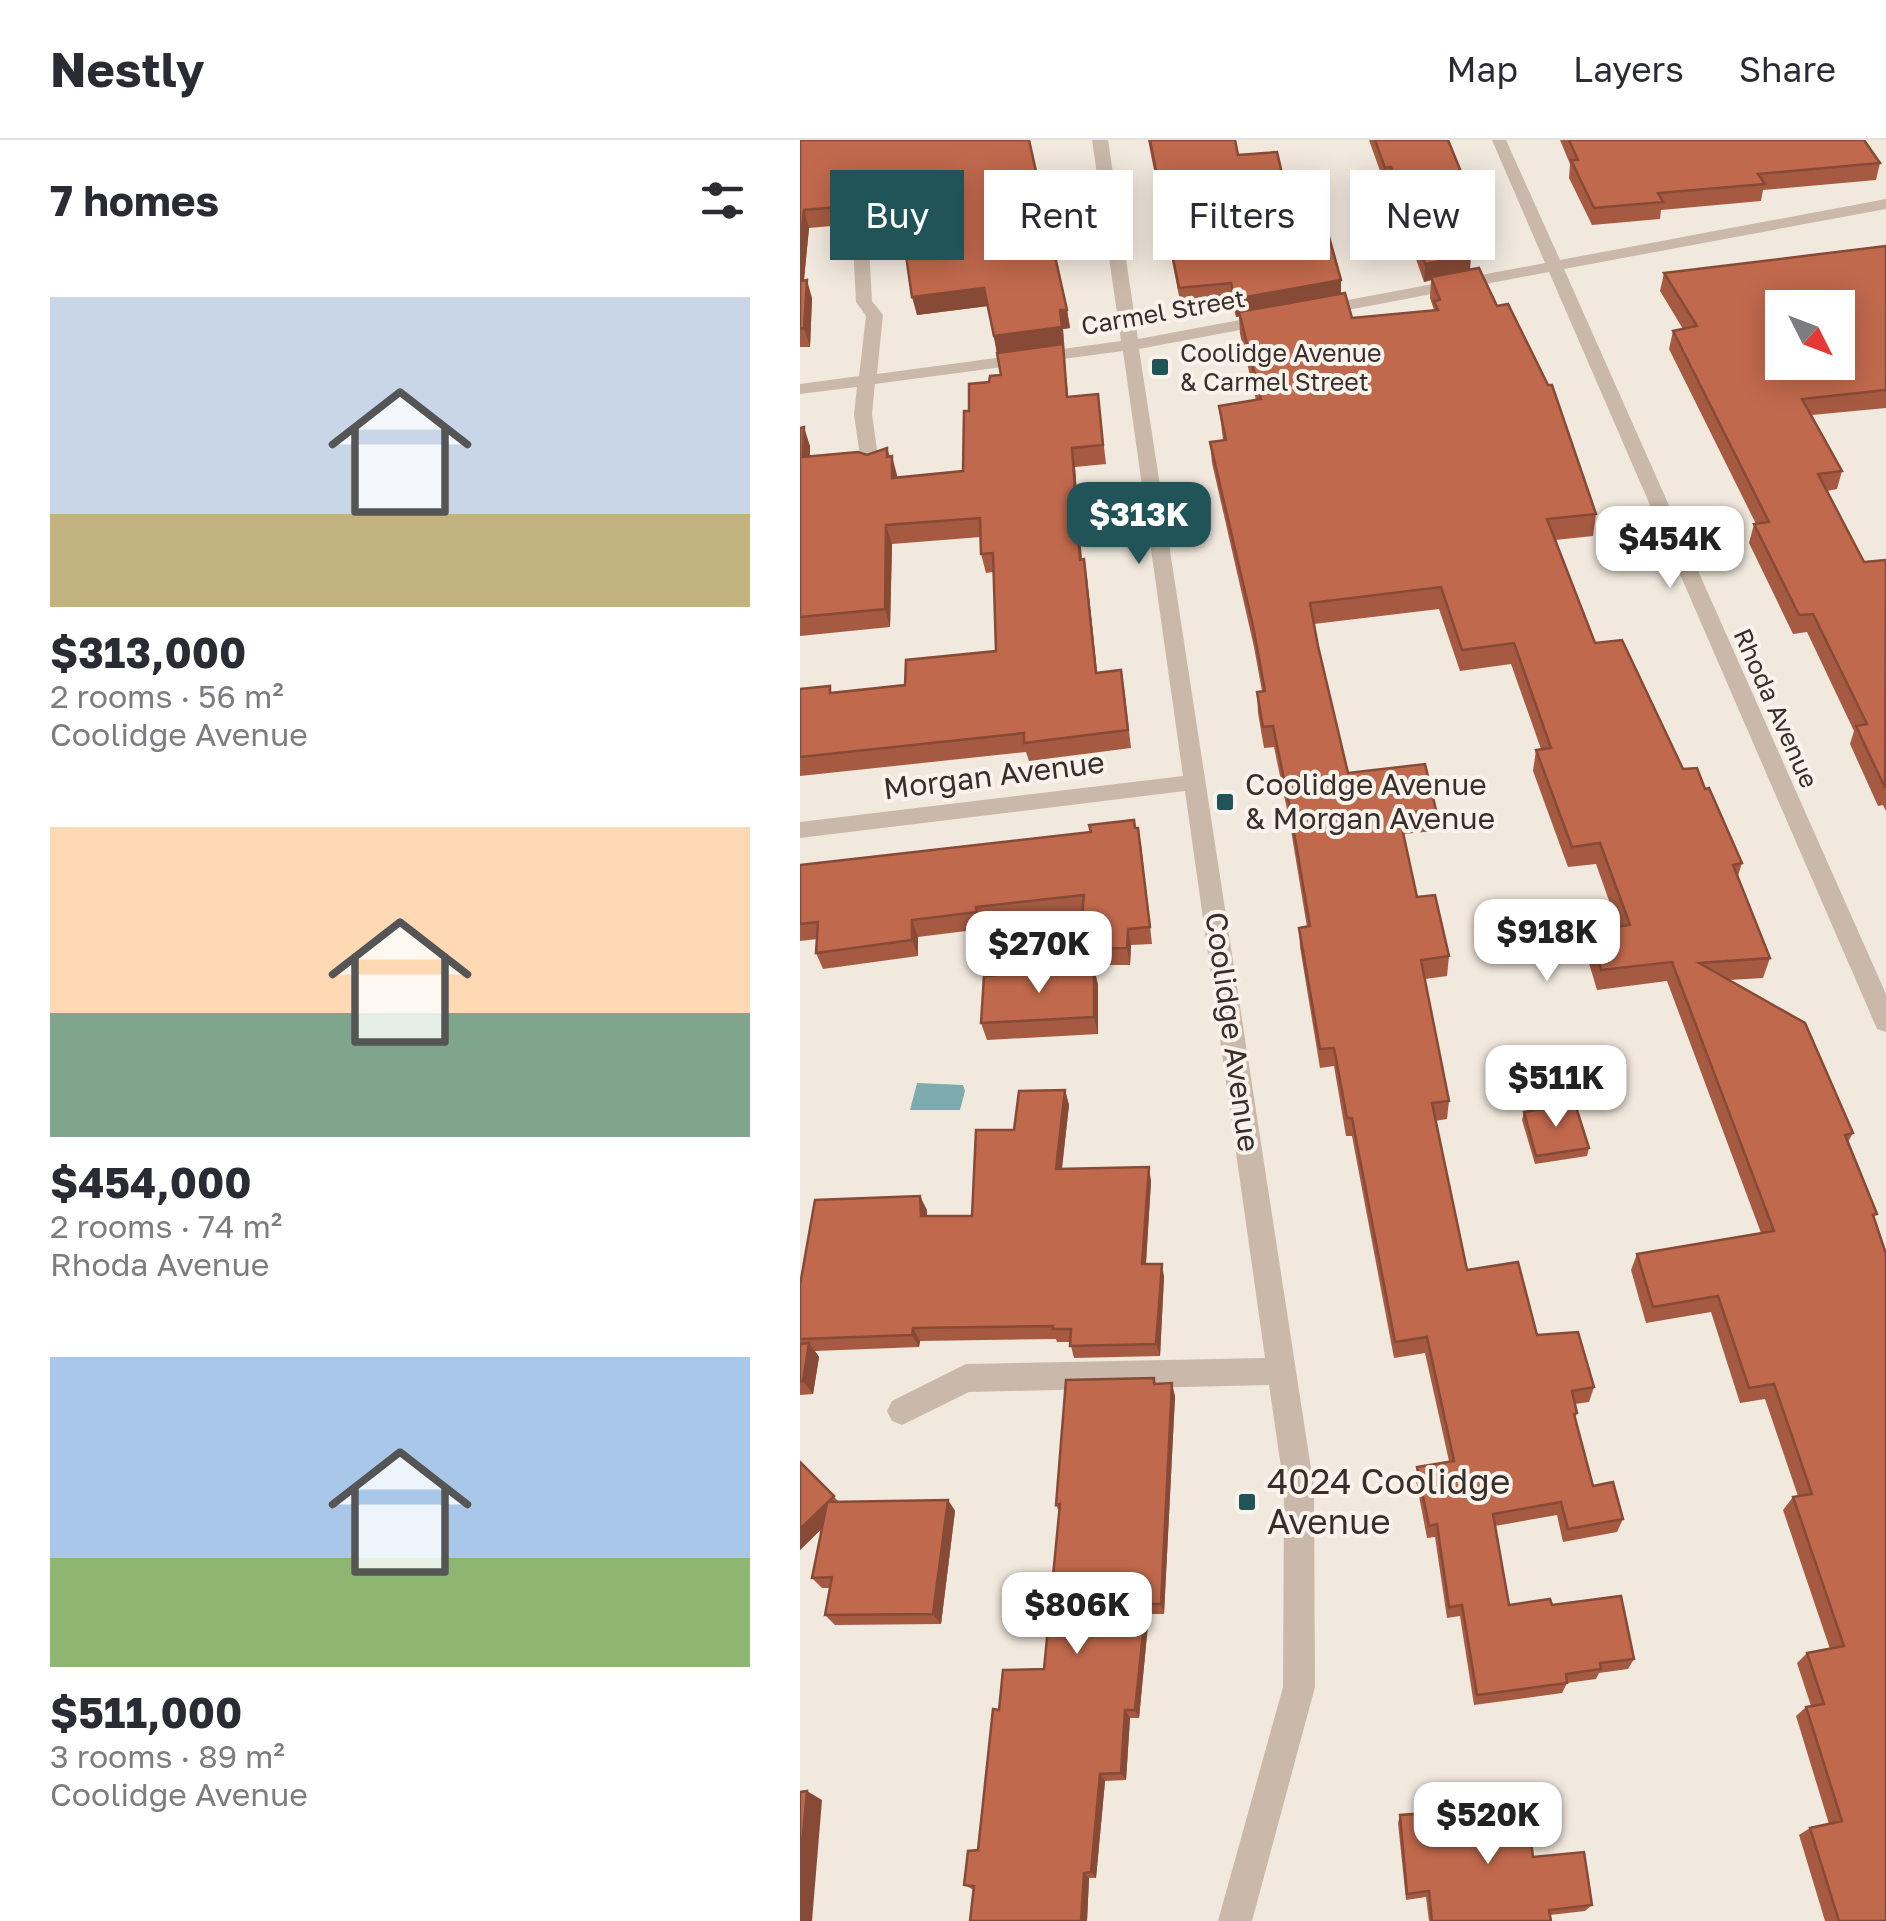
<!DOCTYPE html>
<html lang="en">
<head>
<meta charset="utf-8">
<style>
  body { margin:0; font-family:"Golos Text",sans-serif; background:#f2f2f3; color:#2b2b33; height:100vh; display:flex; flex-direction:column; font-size:38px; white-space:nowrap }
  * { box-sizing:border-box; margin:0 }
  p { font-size:32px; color:#7c7c81 }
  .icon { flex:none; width:55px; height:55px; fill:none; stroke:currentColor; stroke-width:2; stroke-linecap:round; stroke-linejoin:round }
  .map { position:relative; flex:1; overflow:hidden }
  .side { display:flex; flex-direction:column; background:#fff; width:800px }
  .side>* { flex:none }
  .guide { position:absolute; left:30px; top:30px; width:905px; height:90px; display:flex; gap:20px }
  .needle { width:65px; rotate:132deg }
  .buttons { position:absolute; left:965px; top:150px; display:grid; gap:20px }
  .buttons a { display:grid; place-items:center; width:90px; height:90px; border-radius:0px; background:#fff; box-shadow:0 5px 25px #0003; font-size:50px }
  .price { position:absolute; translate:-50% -85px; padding:0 22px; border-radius:20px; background:#fff; color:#222; font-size:32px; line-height:65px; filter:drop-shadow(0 2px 5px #0008) }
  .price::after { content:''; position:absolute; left:50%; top:60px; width:30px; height:22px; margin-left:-15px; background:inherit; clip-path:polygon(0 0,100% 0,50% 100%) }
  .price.active { background:#215458; color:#fff }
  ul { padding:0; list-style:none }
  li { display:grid; align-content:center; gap:20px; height:530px; padding:0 50px }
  li span { display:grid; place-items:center; height:310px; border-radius:0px; color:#555 }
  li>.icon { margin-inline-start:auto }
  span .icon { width:180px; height:180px; fill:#fffc; stroke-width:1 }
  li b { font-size:42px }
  h2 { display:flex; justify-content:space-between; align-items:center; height:120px; padding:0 50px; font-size:42px }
  .pill { padding:0 35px; border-radius:0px; background:#fff; box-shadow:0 5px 25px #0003; font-size:35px; line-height:90px }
  .pill.active { background:#215458; color:#fff }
  header { display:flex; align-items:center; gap:60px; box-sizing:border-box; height:140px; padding:0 50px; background:#fff; border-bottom:2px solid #e1e1e2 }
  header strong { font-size:48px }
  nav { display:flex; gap:55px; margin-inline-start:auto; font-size:35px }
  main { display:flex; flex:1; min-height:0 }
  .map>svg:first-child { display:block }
  .water { fill:#7eacae }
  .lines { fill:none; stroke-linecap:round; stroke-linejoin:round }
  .minor { fill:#cab9ab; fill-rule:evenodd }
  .wall { fill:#a65a42 }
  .shaded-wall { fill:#874a36 }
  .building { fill:#c1694d; stroke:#874a36; stroke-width:2.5; fill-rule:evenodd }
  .poi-dot { fill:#215458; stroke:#f9f3eb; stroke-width:4 }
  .labels { text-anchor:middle; stroke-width:8; stroke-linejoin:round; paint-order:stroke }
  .far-street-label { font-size:25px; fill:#382e2a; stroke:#f9f3eb }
  .far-poi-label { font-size:25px; fill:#382e2a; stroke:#f9f3eb; text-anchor:start }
  .street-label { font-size:30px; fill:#382e2a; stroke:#f9f3eb }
  .poi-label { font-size:30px; fill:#382e2a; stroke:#f9f3eb; text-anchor:start }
  .near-poi-label { font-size:35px; fill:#382e2a; stroke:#f9f3eb; text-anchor:start }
</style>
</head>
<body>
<header>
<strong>Nestly</strong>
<nav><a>Map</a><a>Layers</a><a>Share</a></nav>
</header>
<main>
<section class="side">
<h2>7 homes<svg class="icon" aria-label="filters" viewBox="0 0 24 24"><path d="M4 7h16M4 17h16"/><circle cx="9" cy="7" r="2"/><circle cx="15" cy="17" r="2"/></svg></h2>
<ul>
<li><span style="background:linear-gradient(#c9d6e8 70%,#c2b280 0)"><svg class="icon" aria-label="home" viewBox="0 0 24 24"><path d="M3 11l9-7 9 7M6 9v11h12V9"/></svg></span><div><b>$313,000</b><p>2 rooms · 56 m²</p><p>Coolidge Avenue</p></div></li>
<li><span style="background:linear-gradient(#ffd9b3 60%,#7fa58c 0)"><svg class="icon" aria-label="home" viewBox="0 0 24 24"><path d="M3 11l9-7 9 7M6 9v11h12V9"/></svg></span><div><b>$454,000</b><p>2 rooms · 74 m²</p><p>Rhoda Avenue</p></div></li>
<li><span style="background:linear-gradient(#a9c7e8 65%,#8fb573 0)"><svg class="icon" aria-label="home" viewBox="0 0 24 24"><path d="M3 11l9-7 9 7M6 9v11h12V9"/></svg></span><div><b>$511,000</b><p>3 rooms · 89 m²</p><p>Coolidge Avenue</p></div></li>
</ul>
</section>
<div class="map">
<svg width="1086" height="1781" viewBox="0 0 1086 1781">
  <rect width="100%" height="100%" fill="#f2e9de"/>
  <path class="water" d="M 117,943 L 163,945 L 165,951 L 160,970 L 110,970 Z"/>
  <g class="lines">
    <g class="minor">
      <path d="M 292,0 L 308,0 L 338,199 L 472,174 L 481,179 L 472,184 L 339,209 L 514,1348 L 515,1547 L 452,1781 L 418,1781 L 483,1547 L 484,1348 L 469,1245 L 169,1252 L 102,1285 L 92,1281 L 87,1271 L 92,1261 L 166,1224 L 465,1218 L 385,651 L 0,698 L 0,682 L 383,636 L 323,211 L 75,244 L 72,274 L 79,324 L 70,330 L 61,324 L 54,274 L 57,247 L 0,254 L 0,244 L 59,236 L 66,176 L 56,162 L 53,104 L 61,99 L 69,104 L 72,161 L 83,175 L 77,234 L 321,201 Z"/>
      <path d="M 692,0 L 706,0 L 760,120 L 1086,59 L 1086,69 L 764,129 L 1086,854 L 1086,892 L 1077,889 L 1074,882 L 749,132 L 516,176 L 508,171 L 516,166 L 745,123 Z"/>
    </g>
  </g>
  <g class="wall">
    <path d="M 0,0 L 267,170 L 270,188 L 263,189 L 264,205 L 263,205 L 268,257 L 298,254 L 306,324 L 275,327 L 282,420 L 284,419 L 287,438 L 297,533 L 324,548 L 331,608 L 229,621 L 226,612 L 0,636 L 0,549 L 33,553 L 105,545 L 196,511 L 193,432 L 186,433 L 181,414 L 181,397 L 92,404 L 90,487 L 0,496 L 0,288 L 10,306 L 10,317 L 67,315 L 87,308 L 97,337 L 163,331 L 169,271 L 189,242 L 201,235 L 188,166 L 117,175 L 105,107 L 101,107 L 96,83 L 76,85 L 76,82 L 9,88 L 4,140 L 12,158 L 10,207 L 0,207 Z"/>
    <path d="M 348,0 L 435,0 L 438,15 L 502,88 L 541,140 L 541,154 L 552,178 L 634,170 L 630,158 L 631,140 L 624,142 L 590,45 L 585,45 L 569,0 L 648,0 L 685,111 L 670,113 L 670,130 L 796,374 L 793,396 L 755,400 L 781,471 L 795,503 L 883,629 L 905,649 L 942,723 L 938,736 L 970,818 L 963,838 L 929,840 L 1053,993 L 1048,1002 L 1074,1079 L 1086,1781 L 1025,1781 L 999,1695 L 1010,1688 L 1029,1684 L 996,1576 L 1006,1567 L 1011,1566 L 997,1523 L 1007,1513 L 1030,1509 L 983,1370 L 993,1357 L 998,1356 L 965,1259 L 940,1263 L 911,1172 L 846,1183 L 831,1130 L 837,1114 L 961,1093 L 867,841 L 797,850 L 785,810 L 789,790 L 818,786 L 796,724 L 768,727 L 733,631 L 736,610 L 741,609 L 711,524 L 660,531 L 639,469 L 514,484 L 518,506 L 548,633 L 636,670 L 635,691 L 603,694 L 617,757 L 649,816 L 647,836 L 625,839 L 649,961 L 647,979 L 635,981 L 667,1130 L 794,1247 L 789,1262 L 775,1264 L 777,1273 L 775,1279 L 793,1346 L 823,1379 L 817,1392 L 763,1402 L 757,1375 L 695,1386 L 709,1465 L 752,1465 L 834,1519 L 828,1529 L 799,1533 L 796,1539 L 767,1543 L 762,1553 L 674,1565 L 660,1476 L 647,1478 L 635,1397 L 627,1398 L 616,1340 L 617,1327 L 649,1321 L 625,1213 L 594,1218 L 552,996 L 546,996 L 534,926 L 520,928 L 500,807 L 499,788 L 507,787 L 490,684 L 474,607 L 464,608 L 458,573 L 457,552 L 462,551 L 454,507 L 412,323 L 410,302 L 423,300 L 419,266 L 456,260 L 440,194 L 439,176 L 436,177 L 432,161 L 381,166 Z"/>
    <path d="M 760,0 L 1064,0 L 1080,23 L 1076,40 L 963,50 L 961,61 L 861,70 L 860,79 L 792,85 L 769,38 L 770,24 Z"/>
    <path d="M 1086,106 L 1086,268 L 1012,275 L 1042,331 L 1037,349 L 1027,351 L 1064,422 L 1086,420 L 1086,671 L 1083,665 L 1078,666 L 1050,604 L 1054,591 L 1007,492 L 993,494 L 949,403 L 954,384 L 956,384 L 869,209 L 873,191 L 883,189 L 860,151 L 864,133 Z"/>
    <path d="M 335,688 L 341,704 L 352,804 L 331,805 L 330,825 L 283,825 L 279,809 L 283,773 L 181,784 L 182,789 L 118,797 L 118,816 L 23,829 L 16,813 L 17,799 L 0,801 L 0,725 Z"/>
    <path d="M 294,828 L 298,845 L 298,894 L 187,900 L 181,883 Z"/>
    <path d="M 265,950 L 269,965 L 262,1029 L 351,1041 L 346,1124 L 364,1137 L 360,1216 L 274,1218 L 270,1202 L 257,1202 L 256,1199 L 120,1201 L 119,1207 L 15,1211 L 19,1217 L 13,1254 L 0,1255 L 0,1145 L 127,1070 L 127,1076 L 172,1076 L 214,990 Z"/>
    <path d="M 724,972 L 789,1008 L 787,1016 L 735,1024 L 722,980 Z"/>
    <path d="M 354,1238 L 356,1244 L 375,1256 L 364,1474 L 349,1474 L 339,1578 L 330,1578 L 326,1640 L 305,1641 L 296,1738 L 289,1738 L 287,1781 L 170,1781 L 174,1750 L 164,1745 L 178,1710 L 199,1570 L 244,1529 L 259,1372 L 256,1365 Z"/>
    <path d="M 0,1322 L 39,1362 L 148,1360 L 155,1371 L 141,1484 L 35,1485 L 25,1475 L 30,1448 L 22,1448 L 12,1438 L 22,1388 L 0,1410 Z"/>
    <path d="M 600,1675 L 733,1717 L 792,1765 L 785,1771 L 750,1775 L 751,1781 L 629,1781 L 626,1757 L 606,1760 L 598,1683 Z"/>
  </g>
  <g class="shaded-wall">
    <path d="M 4,70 L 9,88 L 2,159 L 0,152 L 0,108 Z"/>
    <path d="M 102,88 L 107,106 L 101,107 L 97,89 Z"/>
    <path d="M 686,93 L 685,111 L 660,114 L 661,96 Z"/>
    <path d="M 671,115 L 670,133 L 631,137 L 631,140 L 624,142 L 625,124 Z"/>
    <path d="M 7,140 L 12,158 L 10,207 L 4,188 Z"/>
    <path d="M 541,140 L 541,157 L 436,177 L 435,159 Z"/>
    <path d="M 184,148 L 188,166 L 117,175 L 112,157 Z"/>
    <path d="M 260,170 L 267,170 L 270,188 L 263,189 L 264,205 L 263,205 L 270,276 L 197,214 L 194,196 Z"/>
    <path d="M 4,287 L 10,306 L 9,336 L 3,317 Z"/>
    <path d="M 272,308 L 275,327 L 283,438 L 280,420 Z"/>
    <path d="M 92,316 L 97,335 L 97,356 L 92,338 Z"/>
    <path d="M 86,385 L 92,404 L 90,487 L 85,469 Z"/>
    <path d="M 284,419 L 287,438 L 299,551 L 296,533 Z"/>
    <path d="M 112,780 L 118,797 L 118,816 L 112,800 Z"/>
    <path d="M 328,789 L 331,805 L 330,825 L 327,808 Z"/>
    <path d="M 294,828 L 298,845 L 298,894 L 294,877 Z"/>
    <path d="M 265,950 L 269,965 L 260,1043 L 256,1029 Z"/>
    <path d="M 349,1027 L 351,1041 L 345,1137 L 342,1124 Z"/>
    <path d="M 120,1056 L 127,1070 L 127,1089 L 121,1076 Z"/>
    <path d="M 362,1124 L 364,1137 L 360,1216 L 356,1204 Z"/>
    <path d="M 113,1188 L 120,1201 L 119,1207 L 112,1195 Z"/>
    <path d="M 9,1203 L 19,1217 L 13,1254 L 3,1241 Z"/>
    <path d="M 372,1243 L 375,1256 L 364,1474 L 361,1464 Z"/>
    <path d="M 148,1360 L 155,1371 L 141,1484 L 133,1474 Z"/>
    <path d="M 27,1363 L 36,1375 L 0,1410 L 0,1389 Z"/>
    <path d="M 346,1464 L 349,1474 L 339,1578 L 335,1570 Z"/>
    <path d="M 325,1570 L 330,1578 L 326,1640 L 321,1633 Z"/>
    <path d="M 300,1634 L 305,1641 L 296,1738 L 291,1732 Z"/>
    <path d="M 7,1651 L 22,1660 L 12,1781 L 0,1781 L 0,1726 Z"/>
    <path d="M 284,1733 L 289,1738 L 287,1781 L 281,1781 Z"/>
  </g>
  <g class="building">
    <path d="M 0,0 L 229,0 L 267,170 L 260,170 L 262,187 L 194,196 L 184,148 L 112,157 L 102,88 L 97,89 L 93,65 L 72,67 L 72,64 L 4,70 L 0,108 Z"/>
    <path d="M 350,0 L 435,0 L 438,15 L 477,12 L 487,55 L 493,54 L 502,88 L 526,86 L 541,140 L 435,159 L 431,143 L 379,148 Z"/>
    <path d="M 575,0 L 648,0 L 686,93 L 661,96 L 671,115 L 625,124 L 591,27 L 585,28 Z"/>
    <path d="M 769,0 L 1064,0 L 1080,23 L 958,34 L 965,44 L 858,53 L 863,62 L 794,68 L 771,20 L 778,20 Z"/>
    <path d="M 1086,106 L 1086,250 L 1002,259 L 1042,331 L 1018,334 L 1064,422 L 1086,420 L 1085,648 L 1056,586 L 1067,584 L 1013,474 L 999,475 L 954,384 L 969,382 L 873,191 L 897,186 L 864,133 ZM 982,168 L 1038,168 L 1038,222 L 982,222 Z"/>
    <path d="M 679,128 L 697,166 L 708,164 L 748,245 L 752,245 L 796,374 L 747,379 L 795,503 L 822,500 L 883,629 L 897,628 L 905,649 L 909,648 L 942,723 L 933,725 L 970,818 L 899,823 L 1005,883 L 1053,993 L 1045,995 L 1077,1074 L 1073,1075 L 1086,1114 L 1086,1781 L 1039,1781 L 1010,1688 L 1042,1681 L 1006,1567 L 1024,1564 L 1007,1513 L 1044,1506 L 993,1357 L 1012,1354 L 974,1244 L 949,1248 L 918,1156 L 853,1167 L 837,1114 L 974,1091 L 872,822 L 801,830 L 789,790 L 830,785 L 800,703 L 772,707 L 736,610 L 751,608 L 714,503 L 662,510 L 641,447 L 510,463 L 518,506 L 548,633 L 625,624 L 636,670 L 599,674 L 617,757 L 635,755 L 649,816 L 621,820 L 649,961 L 632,963 L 667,1130 L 718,1122 L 737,1195 L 778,1192 L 794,1247 L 772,1251 L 777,1273 L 774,1274 L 793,1346 L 813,1342 L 823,1379 L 768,1389 L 761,1362 L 693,1374 L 709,1465 L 750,1459 L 752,1465 L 821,1456 L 834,1519 L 800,1523 L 801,1529 L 766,1534 L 767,1543 L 677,1555 L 662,1465 L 649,1467 L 637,1384 L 629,1386 L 617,1327 L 654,1321 L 627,1197 L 595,1202 L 552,978 L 547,978 L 534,908 L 520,909 L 499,788 L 510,786 L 489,663 L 473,586 L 463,587 L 457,552 L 465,551 L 453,486 L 410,302 L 426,300 L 419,266 L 461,259 L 439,172 L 545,153 L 552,178 L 638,170 L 634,161 L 640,160 L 631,137 Z"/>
    <path d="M 7,140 L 4,188 L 0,189 L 0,141 Z"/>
    <path d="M 263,204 L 267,257 L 298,254 L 303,305 L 272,308 L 280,420 L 284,419 L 296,533 L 321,530 L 328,590 L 224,603 L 224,593 L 0,617 L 0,549 L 30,546 L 30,553 L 105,545 L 106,520 L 196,511 L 193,413 L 181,414 L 180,378 L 86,385 L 85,469 L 0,477 L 0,288 L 4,287 L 3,317 L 58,312 L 67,315 L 87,308 L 87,317 L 92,316 L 92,338 L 163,331 L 164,271 L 169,271 L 169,244 L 189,242 L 190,236 L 201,235 L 197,213 Z"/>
    <path d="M 334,680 L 335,688 L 338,688 L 350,787 L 328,789 L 327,808 L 279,809 L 284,755 L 176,767 L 177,772 L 112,780 L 112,800 L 16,813 L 18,782 L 0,784 L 0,725 L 291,692 L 289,685 Z"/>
    <path d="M 294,828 L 294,877 L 181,883 L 184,836 Z"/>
    <path d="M 265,950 L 256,1029 L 349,1027 L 342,1124 L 362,1124 L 356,1204 L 270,1206 L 271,1189 L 253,1189 L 253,1186 L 113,1188 L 112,1195 L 0,1199 L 0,1145 L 15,1060 L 120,1056 L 121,1076 L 172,1076 L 176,990 L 214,990 L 219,951 Z"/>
    <path d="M 775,964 L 789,1008 L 736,1016 L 724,972 Z"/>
    <path d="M 9,1203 L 3,1241 L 0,1241 L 0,1204 Z"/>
    <path d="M 354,1238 L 354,1244 L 372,1243 L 361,1464 L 346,1464 L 335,1570 L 325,1570 L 321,1633 L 300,1634 L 291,1732 L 284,1733 L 281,1781 L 170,1781 L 174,1746 L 164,1745 L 168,1711 L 178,1710 L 193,1569 L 199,1570 L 203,1530 L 244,1529 L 260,1364 L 256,1365 L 266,1240 Z"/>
    <path d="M 0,1322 L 34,1356 L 28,1362 L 148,1360 L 133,1474 L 25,1475 L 32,1437 L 12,1438 L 27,1363 L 0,1389 Z"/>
    <path d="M 7,1651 L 0,1726 L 0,1652 Z"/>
    <path d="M 726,1666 L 733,1717 L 784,1712 L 792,1765 L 749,1770 L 751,1781 L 632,1781 L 629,1751 L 607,1754 L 600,1675 Z"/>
  </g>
  <g class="poi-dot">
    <rect x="350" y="217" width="20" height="20" rx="5"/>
    <rect x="415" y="652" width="20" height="20" rx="5"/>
    <rect x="437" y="1352" width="20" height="20" rx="5"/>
  </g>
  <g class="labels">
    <g class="far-street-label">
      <text transform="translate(363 172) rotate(-10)" y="9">Carmel Street</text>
      <text transform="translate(976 568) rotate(66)" y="9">Rhoda Avenue</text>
    </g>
    <g class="far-poi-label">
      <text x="380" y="222">Coolidge Avenue<tspan x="380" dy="29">&amp; Carmel Street</tspan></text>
    </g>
    <g class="street-label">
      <text transform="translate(194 636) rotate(-7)" y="10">Morgan Avenue</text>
      <text transform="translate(432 892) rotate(82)" y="10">Coolidge Avenue</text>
    </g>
    <g class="poi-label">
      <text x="445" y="655">Coolidge Avenue<tspan x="445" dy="34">&amp; Morgan Avenue</tspan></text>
    </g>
    <g class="near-poi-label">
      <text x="467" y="1354">4024 Coolidge<tspan x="467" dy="40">Avenue</tspan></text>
    </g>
  </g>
</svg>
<div class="buttons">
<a><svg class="needle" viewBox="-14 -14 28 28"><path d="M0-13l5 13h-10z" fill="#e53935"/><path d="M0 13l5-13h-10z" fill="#7c7c81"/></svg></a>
</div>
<b class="price active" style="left:339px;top:427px">$313K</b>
<b class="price" style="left:870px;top:451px">$454K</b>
<b class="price" style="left:747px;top:844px">$918K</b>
<b class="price" style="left:239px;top:856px">$270K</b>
<b class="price" style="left:756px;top:990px">$511K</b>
<b class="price" style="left:277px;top:1517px">$806K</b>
<b class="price" style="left:688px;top:1727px">$520K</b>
<div class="guide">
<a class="pill active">Buy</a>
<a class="pill">Rent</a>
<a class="pill">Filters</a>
<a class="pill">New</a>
</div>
</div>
</main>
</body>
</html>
